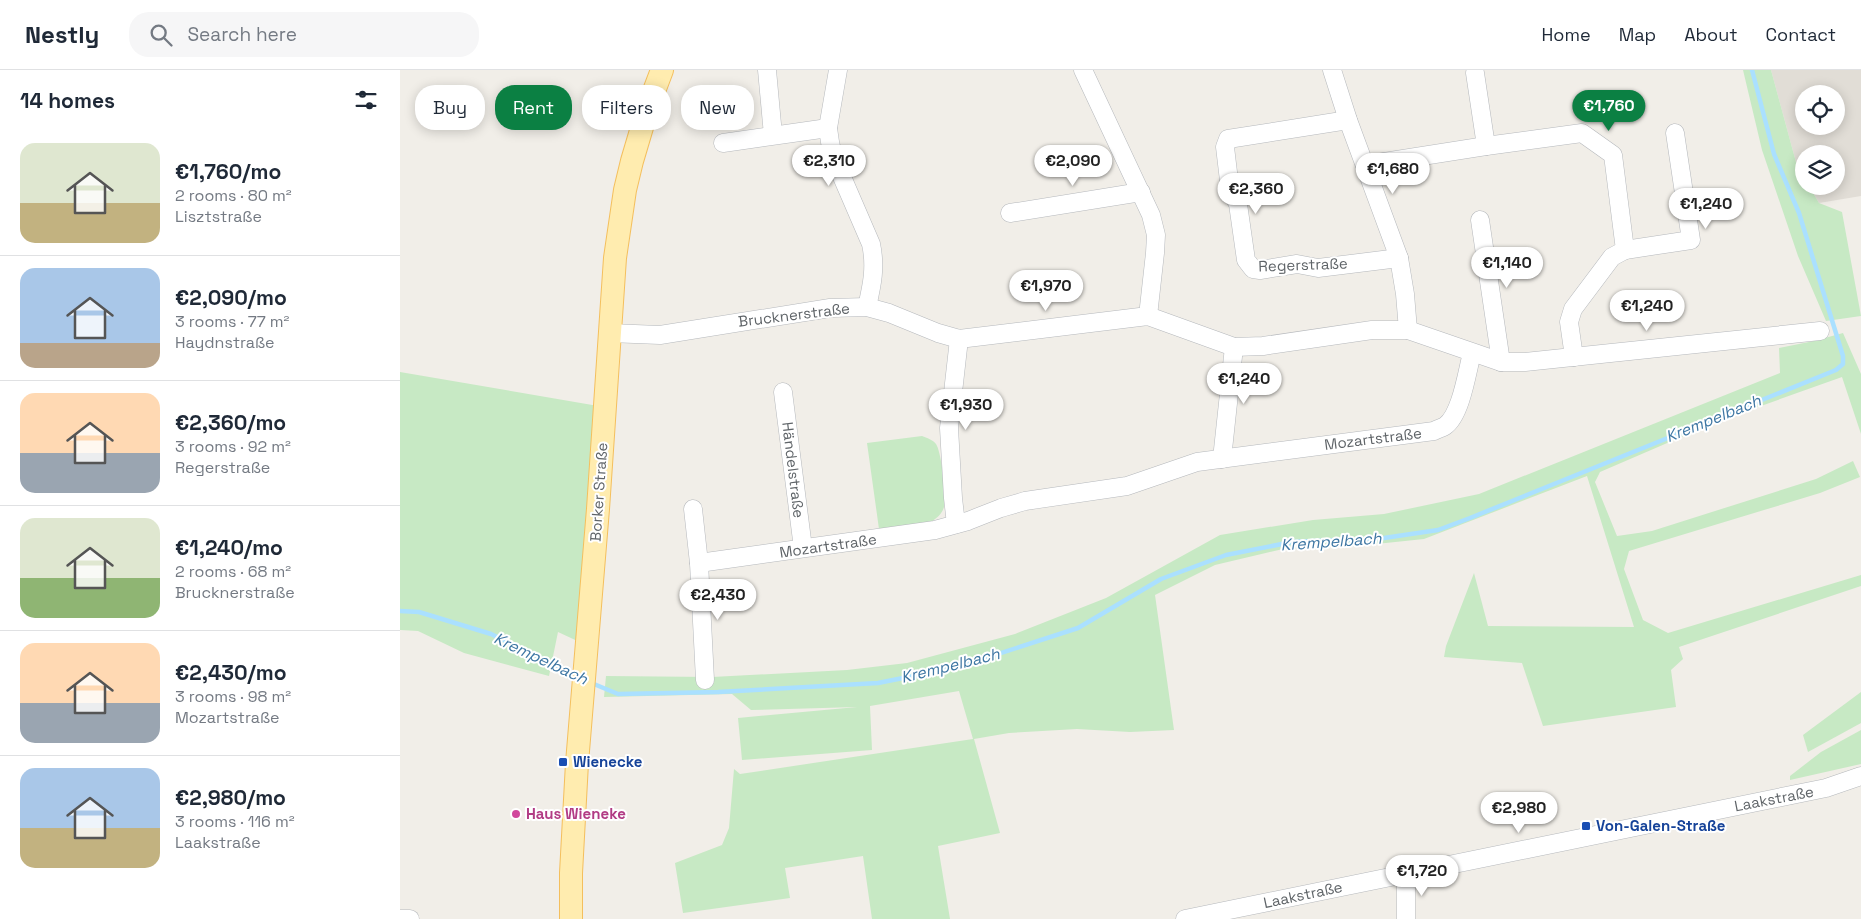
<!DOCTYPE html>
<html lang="en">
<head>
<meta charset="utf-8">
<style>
  body { margin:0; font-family:"Space Grotesk",sans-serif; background:#f6f6f7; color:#1f2937; height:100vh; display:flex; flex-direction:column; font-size:19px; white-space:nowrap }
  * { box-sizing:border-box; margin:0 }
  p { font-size:16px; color:#747a83 }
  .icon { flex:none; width:28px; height:28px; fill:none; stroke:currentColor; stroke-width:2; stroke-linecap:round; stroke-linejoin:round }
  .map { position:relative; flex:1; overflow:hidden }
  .drawer { display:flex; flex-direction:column; background:#fff; width:400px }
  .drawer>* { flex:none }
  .hud { position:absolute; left:15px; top:15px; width:475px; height:45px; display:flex; gap:10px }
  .tools { position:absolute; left:1395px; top:15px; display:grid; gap:10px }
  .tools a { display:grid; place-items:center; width:50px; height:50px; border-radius:50%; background:#fff; box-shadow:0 2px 12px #0003; font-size:25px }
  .price { position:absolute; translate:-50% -42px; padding:0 11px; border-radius:18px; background:#fff; color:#222; font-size:16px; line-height:32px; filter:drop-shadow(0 1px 2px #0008) }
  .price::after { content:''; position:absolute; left:50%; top:30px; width:15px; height:11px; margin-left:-8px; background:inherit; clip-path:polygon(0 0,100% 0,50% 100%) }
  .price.active { background:#0b8043; color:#fff }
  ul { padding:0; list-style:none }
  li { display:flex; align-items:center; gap:15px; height:125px; padding:0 20px }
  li+li { border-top:1px solid #e0e1e3 }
  li span { display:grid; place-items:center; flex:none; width:140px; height:100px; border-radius:15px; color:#555 }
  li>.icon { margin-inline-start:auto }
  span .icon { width:60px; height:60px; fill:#fffc; stroke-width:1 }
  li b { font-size:21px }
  h2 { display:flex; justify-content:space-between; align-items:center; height:60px; padding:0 20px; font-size:21px }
  .pill { padding:0 18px; border-radius:20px; background:#fff; box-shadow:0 2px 12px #0003; font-size:18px; line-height:45px }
  .pill.active { background:#0b8043; color:#fff }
  header { display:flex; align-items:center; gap:30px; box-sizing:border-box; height:70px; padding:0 25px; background:#fff; border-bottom:1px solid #e0e1e3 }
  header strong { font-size:24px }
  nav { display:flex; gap:28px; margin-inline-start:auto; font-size:18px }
  .search { width:350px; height:45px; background:#f6f6f7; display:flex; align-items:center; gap:12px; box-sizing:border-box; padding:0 18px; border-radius:20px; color:#747a83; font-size:19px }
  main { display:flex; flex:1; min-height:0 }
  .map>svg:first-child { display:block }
  .education { fill:#e1ddd6; fill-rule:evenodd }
  .green { fill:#c7e9c4 }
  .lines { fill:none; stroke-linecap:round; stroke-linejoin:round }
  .stream { stroke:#aae0ff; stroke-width:4.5 }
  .minor-casing { stroke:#b5b8bc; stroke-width:19 }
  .major-casing { stroke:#f4bf5d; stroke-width:24 }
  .minor { stroke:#fff; stroke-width:18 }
  .major { stroke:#ffecaf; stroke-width:22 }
  .transit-dot { fill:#1a4fb4; stroke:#fff; stroke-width:2 }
  .hotel-dot { fill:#d1479c; stroke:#fff; stroke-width:2 }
  .labels { text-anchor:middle; stroke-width:4; stroke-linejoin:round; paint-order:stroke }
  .street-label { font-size:15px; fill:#5f6468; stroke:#fff }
  .transit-label { font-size:15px; font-weight:bold; fill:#164399; stroke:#fff; text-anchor:start }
  .hotel-label { font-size:15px; font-weight:bold; fill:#b23c85; stroke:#fff; text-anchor:start }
  .water-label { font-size:16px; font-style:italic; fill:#3d76a3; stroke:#fff }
</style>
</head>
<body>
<header>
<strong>Nestly</strong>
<div class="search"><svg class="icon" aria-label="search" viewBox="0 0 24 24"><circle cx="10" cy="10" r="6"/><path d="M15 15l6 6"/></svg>Search here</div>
<nav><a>Home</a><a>Map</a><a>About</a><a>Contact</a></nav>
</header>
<main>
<section class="drawer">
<h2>14 homes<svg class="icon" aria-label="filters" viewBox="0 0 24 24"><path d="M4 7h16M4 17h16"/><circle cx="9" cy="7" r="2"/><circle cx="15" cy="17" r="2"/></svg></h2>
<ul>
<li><span style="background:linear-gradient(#dfe7d0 60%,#c2b280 0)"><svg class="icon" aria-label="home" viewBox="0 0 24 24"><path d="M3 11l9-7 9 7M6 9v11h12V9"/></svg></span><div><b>€1,760/mo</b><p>2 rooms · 80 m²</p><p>Lisztstraße</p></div></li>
<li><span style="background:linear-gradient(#a9c7e8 75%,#b9a48a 0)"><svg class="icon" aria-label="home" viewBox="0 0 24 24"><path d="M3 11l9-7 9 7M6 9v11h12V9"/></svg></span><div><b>€2,090/mo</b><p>3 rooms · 77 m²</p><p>Haydnstraße</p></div></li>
<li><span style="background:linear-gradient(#ffd9b3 60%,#9aa5b1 0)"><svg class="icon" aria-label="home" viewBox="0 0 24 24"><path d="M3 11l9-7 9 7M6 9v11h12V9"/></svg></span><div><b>€2,360/mo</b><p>3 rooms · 92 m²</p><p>Regerstraße</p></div></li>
<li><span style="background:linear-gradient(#dfe7d0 60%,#8fb573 0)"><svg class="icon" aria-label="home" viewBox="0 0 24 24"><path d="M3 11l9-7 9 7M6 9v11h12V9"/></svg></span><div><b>€1,240/mo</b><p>2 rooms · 68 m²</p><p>Brucknerstraße</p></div></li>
<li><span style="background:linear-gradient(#ffd9b3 60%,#9aa5b1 0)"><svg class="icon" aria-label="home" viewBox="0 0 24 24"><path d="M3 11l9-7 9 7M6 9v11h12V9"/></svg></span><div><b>€2,430/mo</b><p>3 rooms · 98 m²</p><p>Mozartstraße</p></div></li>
<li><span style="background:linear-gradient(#a9c7e8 60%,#c2b280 0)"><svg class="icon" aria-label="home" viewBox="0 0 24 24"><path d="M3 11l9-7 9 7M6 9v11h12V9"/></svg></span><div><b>€2,980/mo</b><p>3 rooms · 116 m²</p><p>Laakstraße</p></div></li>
</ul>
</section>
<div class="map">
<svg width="1461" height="849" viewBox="0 0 1461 849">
  <rect width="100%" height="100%" fill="#f1eee8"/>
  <path class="education" d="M 1371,0 L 1461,0 L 1461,126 L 1419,133 L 1409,116 L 1436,116 L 1436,84 L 1404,84 L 1404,108 L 1397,96 ZM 1404,24 L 1436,24 L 1436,56 L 1404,56 Z"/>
  <g class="green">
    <path d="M 1343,0 L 1371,0 L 1397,96 L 1404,108 L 1404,116 L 1409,116 L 1419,133 L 1442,142 L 1461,246 L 1426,251 L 1398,186 L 1362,80 Z"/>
    <path d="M 1443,263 L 1461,304 L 1461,364 L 1442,307 L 1316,352 L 1200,402 L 1195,412 L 1217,466 L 1252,461 L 1416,409 L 1453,391 L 1460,407 L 1420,423 L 1229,481 L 1224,499 L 1243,550 L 1268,563 L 1461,505 L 1461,516 L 1279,577 L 1283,589 L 1271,600 L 1276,637 L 1143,656 L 1122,593 L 1044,587 L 1046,576 L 1074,503 L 1088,556 L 1234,557 L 1187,406 L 1024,469 L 957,476 L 883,479 L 815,495 L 755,525 L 774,660 L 730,662 L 677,659 L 609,663 L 574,669 L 600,763 L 538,776 L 550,849 L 472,849 L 463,786 L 385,798 L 390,828 L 283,843 L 275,793 L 322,775 L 329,758 L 334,699 L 340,704 L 573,669 L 559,621 L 470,636 L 472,680 L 342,690 L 338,648 L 457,637 L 351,640 L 332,624 L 204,627 L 206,606 L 312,607 L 447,600 L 507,593 L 615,564 L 706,528 L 820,465 L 913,450 L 984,444 L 1079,424 L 1380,303 L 1379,278 L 1414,271 Z"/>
    <path d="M 0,302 L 204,337 L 186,575 L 158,562 L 149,606 L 64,583 L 18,561 L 0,560 Z"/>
    <path d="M 522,366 C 527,368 533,370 536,374 C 542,383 546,427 544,437 C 542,444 537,448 531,452 L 479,459 L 467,373 Z"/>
    <path d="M 1461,622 L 1461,653 L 1408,682 L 1403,665 Z"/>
    <path d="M 1461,660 L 1461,694 L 1390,710 L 1390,706 L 1421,682 Z"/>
  </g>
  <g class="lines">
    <g class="stream">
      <path d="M 0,541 L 19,542 L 91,564 L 178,606"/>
      <path d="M 189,612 L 218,624 L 318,622 L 478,613 L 558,597 L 678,558 L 761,509 L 826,485 L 892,472 L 984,468 L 1038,460 L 1070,448 L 1436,300 L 1443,294 L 1443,286 L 1399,143 L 1374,84 L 1352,0"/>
    </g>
    <defs>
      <g id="minor">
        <path d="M 367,0 L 373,65"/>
        <path d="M 438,0 L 428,58 L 430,72 L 433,86 L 471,174 C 476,197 472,215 467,237"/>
        <path d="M 683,0 L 751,145 L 756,165 L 755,183 L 748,246"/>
        <path d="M 932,0 L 948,50 L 999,188 L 1005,224 L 1008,260"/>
        <path d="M 1075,3 L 1086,76"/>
        <path d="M 948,50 L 828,69 L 825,77 L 830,119 L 838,134 L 846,190 L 853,199 L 860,200 L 897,194 L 918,198 L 999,188"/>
        <path d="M 323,73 L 428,58"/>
        <path d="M 965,95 L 1086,76 L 1182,63 L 1213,85 L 1225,180 L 1212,187 L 1173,239 L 1169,252 L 1174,287"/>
        <path d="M 610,143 L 741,122"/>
        <path d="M 1080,150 L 1101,292"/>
        <path d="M 1225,180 L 1291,170 L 1275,63"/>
        <path d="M 209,263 L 260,265 L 430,238 L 467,237 L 489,243 L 538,263 L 559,269 L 748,246 L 834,277 L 863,276 L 972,260 L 1008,260 L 1101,292 L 1125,292 L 1420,261"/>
        <path d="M 383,322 L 403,478"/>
        <path d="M 822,389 L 834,277"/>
        <path d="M 293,439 L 299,493 L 535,460 L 568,451 L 601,438 L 625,431 L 727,416 L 797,392 L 1034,361 C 1037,359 1042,358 1045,356 C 1061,345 1067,302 1072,283"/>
        <path d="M 556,454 L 553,428 L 549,358 L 559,269"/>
        <path d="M 299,493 L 305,610"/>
        <path d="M 0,849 L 10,849"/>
        <path d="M 785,849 L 1426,718 L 1461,706"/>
        <path d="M 1006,849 L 1006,804"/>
      </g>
      <path id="major" d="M 171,849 L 171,803 L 177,693 L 198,439 L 215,188 L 225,120 L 232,91 L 248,37 L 262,0"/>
    </defs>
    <use href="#minor" class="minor-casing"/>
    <use href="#major" class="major-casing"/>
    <use href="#minor" class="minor"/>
    <use href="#major" class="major"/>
  </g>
  <g class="transit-dot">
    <rect x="158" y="687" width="10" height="10" rx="2.5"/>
    <rect x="1181" y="751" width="10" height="10" rx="2.5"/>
  </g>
  <circle class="hotel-dot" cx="116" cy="744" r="5"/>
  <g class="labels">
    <g class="street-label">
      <text transform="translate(903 195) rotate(-2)" y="5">Regerstraße</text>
      <text transform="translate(394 245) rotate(-7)" y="5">Brucknerstraße</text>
      <text transform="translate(973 369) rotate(-7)" y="5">Mozartstraße</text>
      <text transform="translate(393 400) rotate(83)" y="5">Händelstraße</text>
      <text transform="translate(199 422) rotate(-86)" y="5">Borker Straße</text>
      <text transform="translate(428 476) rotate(-8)" y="5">Mozartstraße</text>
      <text transform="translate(1374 729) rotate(-11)" y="5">Laakstraße</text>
      <text transform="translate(903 825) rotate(-12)" y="5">Laakstraße</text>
    </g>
    <g class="transit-label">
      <text x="173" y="697">Wienecke</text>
      <text x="1196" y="761">Von-Galen-Straße</text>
    </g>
    <g class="hotel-label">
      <text x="126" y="749">Haus Wieneke</text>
    </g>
    <g class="water-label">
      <text transform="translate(1313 348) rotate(-22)" y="6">Krempelbach</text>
      <text transform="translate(931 471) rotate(-4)" y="6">Krempelbach</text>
      <text transform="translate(141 588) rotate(25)" y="6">Krempelbach</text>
      <text transform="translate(550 595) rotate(-14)" y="6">Krempelbach</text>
    </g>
  </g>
</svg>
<div class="tools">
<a><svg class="icon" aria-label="locate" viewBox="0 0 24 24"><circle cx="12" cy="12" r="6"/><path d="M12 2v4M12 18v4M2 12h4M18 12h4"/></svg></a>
<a><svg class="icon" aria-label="layers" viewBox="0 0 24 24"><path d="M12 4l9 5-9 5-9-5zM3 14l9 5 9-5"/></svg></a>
</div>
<b class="price active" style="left:1209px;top:62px">€1,760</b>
<b class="price" style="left:429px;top:117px">€2,310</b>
<b class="price" style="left:673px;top:117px">€2,090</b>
<b class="price" style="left:993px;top:125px">€1,680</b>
<b class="price" style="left:856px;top:145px">€2,360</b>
<b class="price" style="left:1306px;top:160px">€1,240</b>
<b class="price" style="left:1107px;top:219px">€1,140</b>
<b class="price" style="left:646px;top:242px">€1,970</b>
<b class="price" style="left:1247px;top:262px">€1,240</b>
<b class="price" style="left:844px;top:335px">€1,240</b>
<b class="price" style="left:566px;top:361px">€1,930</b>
<b class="price" style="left:318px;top:551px">€2,430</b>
<b class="price" style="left:1119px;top:764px">€2,980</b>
<b class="price" style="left:1022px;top:827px">€1,720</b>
<div class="hud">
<a class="pill">Buy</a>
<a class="pill active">Rent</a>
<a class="pill">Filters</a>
<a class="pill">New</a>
</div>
</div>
</main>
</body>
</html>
